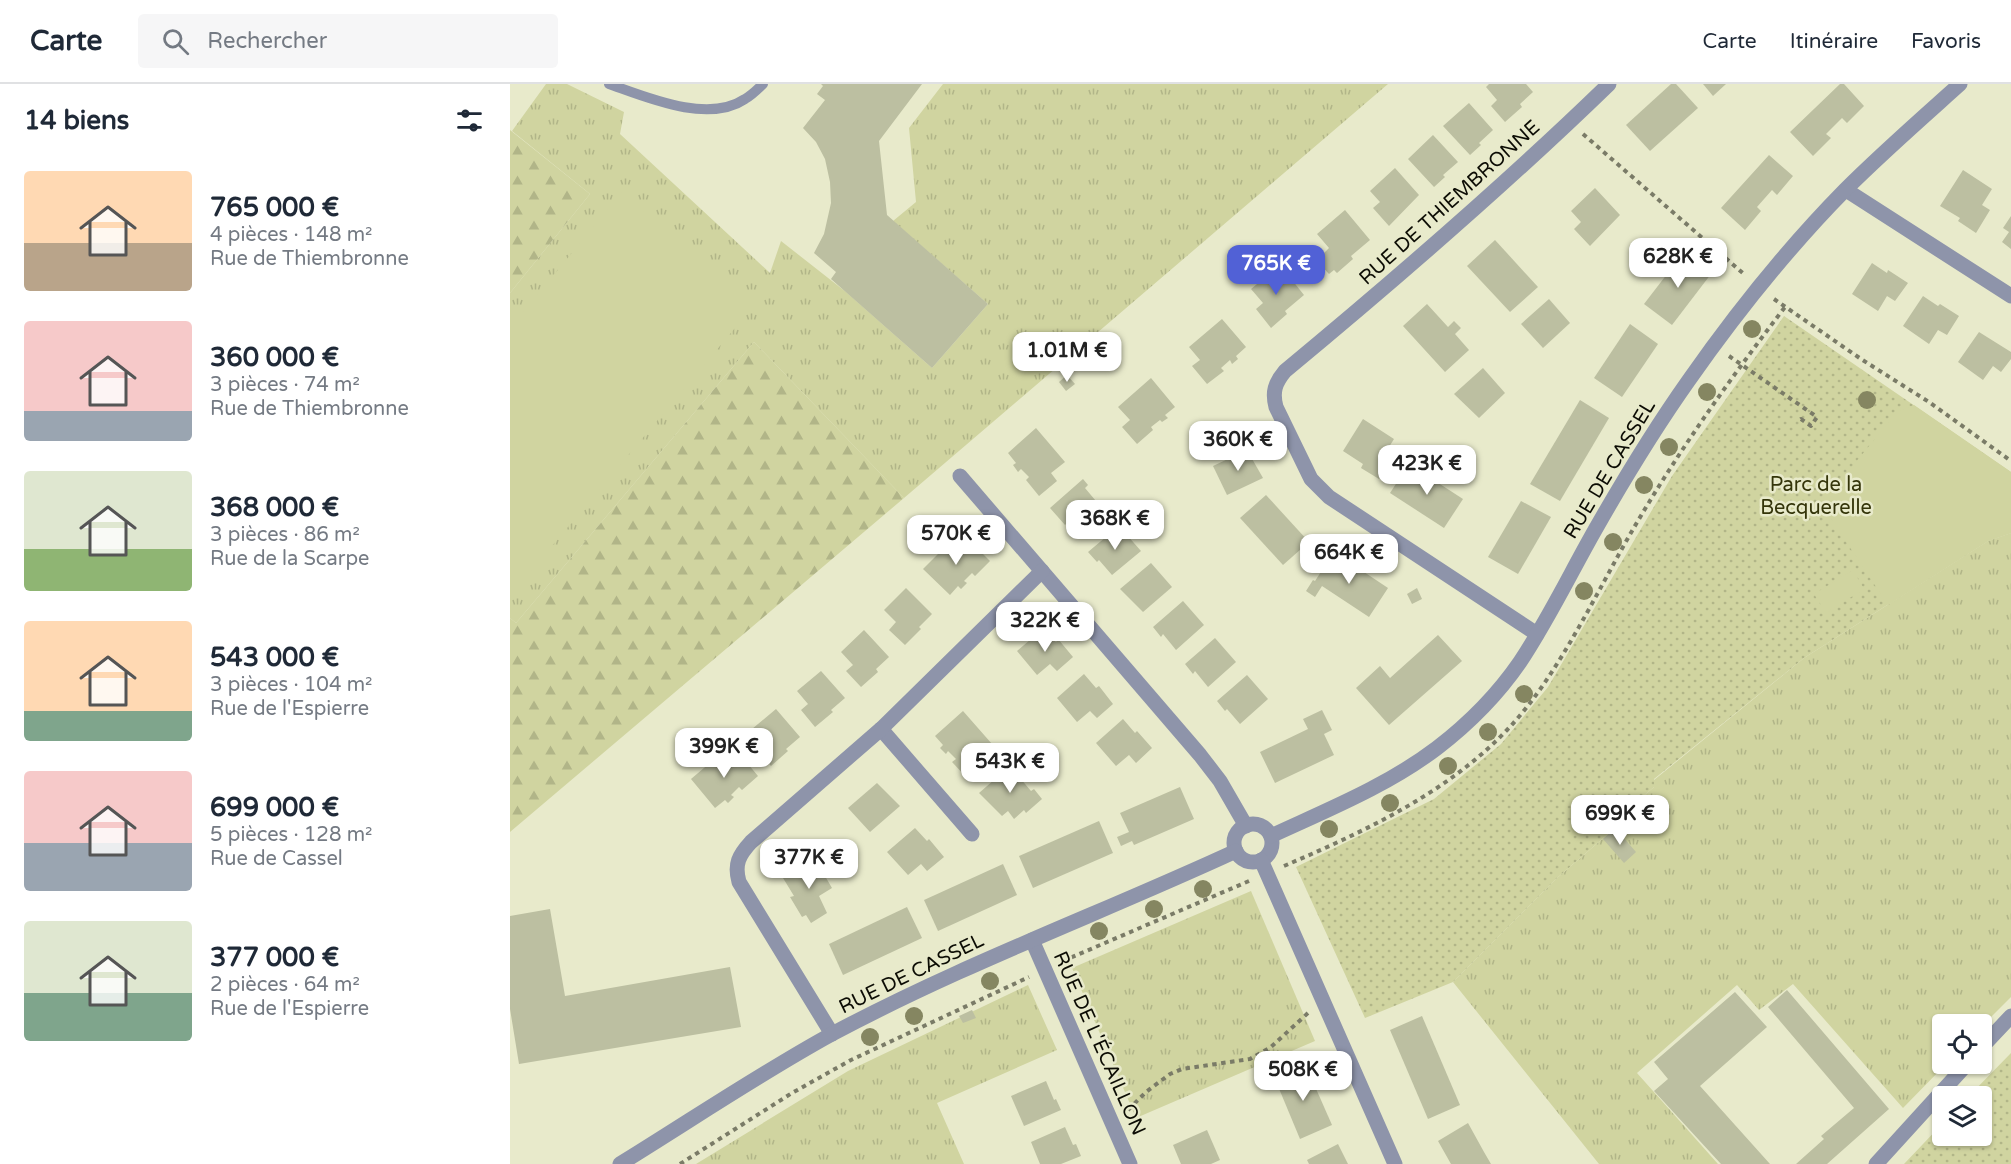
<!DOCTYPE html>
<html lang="fr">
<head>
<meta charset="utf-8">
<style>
  body { margin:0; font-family:"Varela Round",sans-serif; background:#f6f6f7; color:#1f2937; height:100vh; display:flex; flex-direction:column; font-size:22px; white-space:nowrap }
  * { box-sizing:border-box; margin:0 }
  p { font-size:20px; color:#747a83 }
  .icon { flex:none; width:33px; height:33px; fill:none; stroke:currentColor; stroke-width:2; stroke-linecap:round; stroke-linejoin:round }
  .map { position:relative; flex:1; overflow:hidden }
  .side { display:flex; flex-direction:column; background:#fff; width:510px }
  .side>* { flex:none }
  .tools { position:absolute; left:1422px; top:930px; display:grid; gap:12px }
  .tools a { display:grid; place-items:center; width:60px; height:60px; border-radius:6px; background:#fff; box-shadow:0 2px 4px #0004; font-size:30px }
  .price { position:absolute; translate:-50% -51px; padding:0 14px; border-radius:12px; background:#fff; color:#222; font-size:20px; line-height:39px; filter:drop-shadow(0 2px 3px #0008) }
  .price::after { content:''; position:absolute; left:50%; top:36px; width:18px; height:14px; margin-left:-9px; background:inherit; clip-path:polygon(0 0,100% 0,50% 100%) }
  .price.selected { background:#5161d6; color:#fff }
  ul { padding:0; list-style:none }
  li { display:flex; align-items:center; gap:18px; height:150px; padding:0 24px }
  li span { display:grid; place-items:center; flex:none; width:168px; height:120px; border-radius:6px; color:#555 }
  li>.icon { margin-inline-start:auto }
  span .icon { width:72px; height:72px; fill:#fffc; stroke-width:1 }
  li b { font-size:26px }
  h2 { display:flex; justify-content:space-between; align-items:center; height:72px; padding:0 24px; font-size:26px }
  header { display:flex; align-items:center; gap:36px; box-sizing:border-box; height:84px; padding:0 30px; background:#fff; border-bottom:2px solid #e0e1e3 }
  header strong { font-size:28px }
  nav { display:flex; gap:33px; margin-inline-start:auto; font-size:21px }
  .search { width:420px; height:54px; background:#f6f6f7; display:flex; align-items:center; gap:15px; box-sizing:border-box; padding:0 21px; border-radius:6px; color:#747a83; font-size:22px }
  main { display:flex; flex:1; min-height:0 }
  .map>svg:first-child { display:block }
  .grass { fill:url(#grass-tufts) }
  .forest { fill:url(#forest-firs) }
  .park { fill:url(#park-dots) }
  .garden { fill:#d0d4a0 }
  .building { fill:#bcbfa1 }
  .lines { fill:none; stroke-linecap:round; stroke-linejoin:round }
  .path { stroke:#7a7b67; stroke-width:4; stroke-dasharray:4.5 4.5; stroke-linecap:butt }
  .service { stroke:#8e94aa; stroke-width:10 }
  .minor { stroke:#8e94aa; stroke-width:15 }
  .tree { fill:#858661 }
  .labels { text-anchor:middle; stroke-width:5; stroke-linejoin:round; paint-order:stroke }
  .street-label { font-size:20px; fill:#0c0c04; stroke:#e8eacb }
  .park-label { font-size:20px; fill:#34350a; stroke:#e8eacb }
</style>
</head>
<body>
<header>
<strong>Carte</strong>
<div class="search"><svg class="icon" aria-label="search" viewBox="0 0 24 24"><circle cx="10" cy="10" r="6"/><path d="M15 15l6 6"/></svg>Rechercher</div>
<nav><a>Carte</a><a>Itinéraire</a><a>Favoris</a></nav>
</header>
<main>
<section class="side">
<h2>14 biens<svg class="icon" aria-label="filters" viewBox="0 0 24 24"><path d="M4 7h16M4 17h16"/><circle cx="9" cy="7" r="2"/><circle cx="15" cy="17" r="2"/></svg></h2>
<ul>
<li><span style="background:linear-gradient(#ffd9b3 60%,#b9a48a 0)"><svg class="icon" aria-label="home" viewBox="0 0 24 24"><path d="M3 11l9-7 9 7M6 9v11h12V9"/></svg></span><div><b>765 000 €</b><p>4 pièces · 148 m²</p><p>Rue de Thiembronne</p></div></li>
<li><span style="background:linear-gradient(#f6c9c9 75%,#9aa5b1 0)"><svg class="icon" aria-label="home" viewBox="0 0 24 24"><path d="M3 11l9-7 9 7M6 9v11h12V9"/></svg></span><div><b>360 000 €</b><p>3 pièces · 74 m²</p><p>Rue de Thiembronne</p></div></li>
<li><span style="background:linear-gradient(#dfe7d0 65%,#8fb573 0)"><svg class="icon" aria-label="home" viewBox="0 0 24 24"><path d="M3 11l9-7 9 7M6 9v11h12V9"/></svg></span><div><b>368 000 €</b><p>3 pièces · 86 m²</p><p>Rue de la Scarpe</p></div></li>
<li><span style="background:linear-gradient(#ffd9b3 75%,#7fa58c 0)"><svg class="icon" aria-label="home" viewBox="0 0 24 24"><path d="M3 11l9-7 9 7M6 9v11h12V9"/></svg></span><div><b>543 000 €</b><p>3 pièces · 104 m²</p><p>Rue de l'Espierre</p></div></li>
<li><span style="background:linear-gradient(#f6c9c9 60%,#9aa5b1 0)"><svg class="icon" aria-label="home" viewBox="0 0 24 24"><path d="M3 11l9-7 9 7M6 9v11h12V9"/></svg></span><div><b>699 000 €</b><p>5 pièces · 128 m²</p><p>Rue de Cassel</p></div></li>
<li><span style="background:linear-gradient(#dfe7d0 60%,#7fa58c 0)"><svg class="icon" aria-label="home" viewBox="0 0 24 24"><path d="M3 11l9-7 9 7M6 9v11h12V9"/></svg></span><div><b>377 000 €</b><p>2 pièces · 64 m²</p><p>Rue de l'Espierre</p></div></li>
</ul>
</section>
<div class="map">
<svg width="1501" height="1080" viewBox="0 0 1501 1080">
  <defs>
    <pattern id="grass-tufts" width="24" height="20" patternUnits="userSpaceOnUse" patternTransform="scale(1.5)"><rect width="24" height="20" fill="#d0d4a0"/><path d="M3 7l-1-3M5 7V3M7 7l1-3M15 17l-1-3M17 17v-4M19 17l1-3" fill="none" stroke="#b1b588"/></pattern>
    <pattern id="forest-firs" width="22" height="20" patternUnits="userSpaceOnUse" patternTransform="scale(1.5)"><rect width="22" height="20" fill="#d0d4a0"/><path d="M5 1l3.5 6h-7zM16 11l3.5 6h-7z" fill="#b1b588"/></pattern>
    <pattern id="park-dots" width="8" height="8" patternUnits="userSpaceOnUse" patternTransform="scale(1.5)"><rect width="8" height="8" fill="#d0d4a0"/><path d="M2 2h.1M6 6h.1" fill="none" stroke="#b1b588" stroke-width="1.8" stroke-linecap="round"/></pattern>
  </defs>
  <rect width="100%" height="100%" fill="#e8eacb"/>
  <g class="grass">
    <path d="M 36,0 L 57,0 L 114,28 L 110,50 L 260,189 L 271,157 L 336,208 L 422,284 L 478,220 L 383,137 L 406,118 L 399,44 L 433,0 L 878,0 L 394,414 L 244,258 L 6,539 L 0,534 L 0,209 L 80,110 L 2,47 Z"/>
    <path d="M 1501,449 L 1501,913 L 1472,942 L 1472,940 L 1432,940 L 1432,980 L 1436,980 L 1393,1024 L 1283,900 L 1249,926 L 1227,901 L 1127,989 L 1208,1080 L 1089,1080 L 943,898 L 1047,794 L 1105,744 L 1119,724 L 1144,703 L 1144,696 L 1294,574 L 1478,457 Z"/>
    <path d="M 741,807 L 805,957 L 626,1034 L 562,884 Z"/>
    <path d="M 518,901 L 547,966 L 427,1019 L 454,1080 L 186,1080 L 338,987 Z"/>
  </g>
  <g class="forest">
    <path d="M 0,46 L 80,110 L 0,209 Z"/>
    <path d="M 244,258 L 394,414 L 0,748 L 0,534 L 6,539 Z"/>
  </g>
  <g class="park">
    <path d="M 1274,232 L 1501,388 L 1501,449 L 1478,457 L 1294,574 L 1144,695 L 1144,703 L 1119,724 L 1105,744 L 1047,794 L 943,898 L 855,934 L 786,783 L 924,715 L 991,660 L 1038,603 L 1162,392 Z"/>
    <path d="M 1501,969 L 1501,1080 L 1394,1080 L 1432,1040 L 1432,1052 L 1472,1052 L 1472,1012 L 1459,1012 Z"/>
  </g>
  <g class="garden">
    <path d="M 112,108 L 241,225 L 0,512 L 0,244 Z"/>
    <path d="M 1404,321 L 1501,388 L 1501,449 L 1478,457 L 1378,521 L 1311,420 L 1388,327 Z"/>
    <path d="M 1343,486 L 1354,505 L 1316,529 L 1304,510 Z"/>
  </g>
  <g class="building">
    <path d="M 311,0 L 412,0 L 369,57 L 377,131 L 478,220 L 422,284 L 321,195 L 326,188 L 304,169 L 314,150 L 321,119 L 320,98 L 315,75 L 306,58 L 293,44 L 315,16 L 307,10 L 313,2 Z"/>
    <path d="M 979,0 L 1016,0 L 1023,8 L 1010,20 L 1012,23 L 995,38 L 981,22 L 987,16 L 976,3 Z"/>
    <path d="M 1161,0 L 1166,0 L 1188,24 L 1140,67 L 1116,41 Z"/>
    <path d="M 1193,0 L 1216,0 L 1203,12 Z"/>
    <path d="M 1330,0 L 1334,0 L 1354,22 L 1337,39 L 1332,34 L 1316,50 L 1321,54 L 1303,72 L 1280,48 Z"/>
    <path d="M 959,19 L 983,46 L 969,59 L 971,61 L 960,71 L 933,42 Z"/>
    <path d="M 923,51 L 948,78 L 933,91 L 935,93 L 924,103 L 898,75 Z"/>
    <path d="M 1259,71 L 1283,92 L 1267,111 L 1262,106 L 1247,123 L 1251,127 L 1235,146 L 1211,124 Z"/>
    <path d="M 885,84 L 909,111 L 879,142 L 863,124 L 870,118 L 860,107 Z"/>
    <path d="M 1453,86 L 1482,105 L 1472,121 L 1480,126 L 1466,149 L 1448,137 L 1450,134 L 1430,122 Z"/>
    <path d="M 1085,104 L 1110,131 L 1080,162 L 1064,145 L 1071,138 L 1061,127 Z"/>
    <path d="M 835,126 L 860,156 L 841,172 L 843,175 L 827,189 L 824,186 L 819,190 L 809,179 L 815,174 L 812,171 L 819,164 L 807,150 Z"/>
    <path d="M 1501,132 L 1501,165 L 1492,158 L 1499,148 L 1493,144 Z"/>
    <path d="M 985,156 L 1028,203 L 1000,228 L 957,182 Z"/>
    <path d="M 1174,168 L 1201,190 L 1162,241 L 1134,220 Z"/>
    <path d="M 1362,179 L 1377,189 L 1378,186 L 1398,199 L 1385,217 L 1377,212 L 1368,227 L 1342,210 Z"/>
    <path d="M 770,181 L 794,211 L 775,227 L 777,230 L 761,244 L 746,225 L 753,219 L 741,205 Z"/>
    <path d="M 1413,212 L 1428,222 L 1430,220 L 1449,232 L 1437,251 L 1428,246 L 1419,260 L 1393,242 Z"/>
    <path d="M 1039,215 L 1060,239 L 1033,264 L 1011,240 Z"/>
    <path d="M 917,220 L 938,243 L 944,237 L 951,244 L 945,250 L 959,266 L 935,288 L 893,242 Z"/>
    <path d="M 712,235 L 736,263 L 726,272 L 728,275 L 722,280 L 720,276 L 711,284 L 714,287 L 697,300 L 682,282 L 690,276 L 679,263 Z"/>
    <path d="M 1120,240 L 1148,260 L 1112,313 L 1084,294 Z"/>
    <path d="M 1469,248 L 1501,268 L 1501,275 L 1491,288 L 1483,282 L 1473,296 L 1448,278 Z"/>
    <path d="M 973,284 L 995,309 L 969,334 L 944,310 Z"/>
    <path d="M 557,291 L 565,300 L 556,307 L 549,298 Z"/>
    <path d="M 641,294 L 665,323 L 655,331 L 658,334 L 652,338 L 650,336 L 641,343 L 643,346 L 627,360 L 612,343 L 620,336 L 608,323 Z"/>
    <path d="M 1070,316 L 1099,334 L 1050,417 L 1020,400 Z"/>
    <path d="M 853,335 L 884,355 L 874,371 L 882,377 L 869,395 L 851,384 L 853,380 L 833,367 Z"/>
    <path d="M 526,344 L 555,378 L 541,389 L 547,397 L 529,412 L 516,396 L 519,393 L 511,385 L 508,388 L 503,381 L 506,379 L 498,369 Z"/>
    <path d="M 737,366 L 753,394 L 717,411 L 703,382 Z"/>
    <path d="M 899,380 L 953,415 L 934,444 L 880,409 Z"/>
    <path d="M 573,395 L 578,401 L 575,404 L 596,429 L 569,453 L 557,439 L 555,441 L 540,424 Z"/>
    <path d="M 756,411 L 799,458 L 773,481 L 730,434 Z"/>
    <path d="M 1011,417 L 1041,433 L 1008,490 L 978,473 Z"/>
    <path d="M 609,442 L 631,467 L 602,491 L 589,476 L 587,478 L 578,468 Z"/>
    <path d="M 444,454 L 456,466 L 463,460 L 480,477 L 465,492 L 462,489 L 454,497 L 457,499 L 451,505 L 448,502 L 440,511 L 413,485 Z"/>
    <path d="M 824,468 L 878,504 L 859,533 L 812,502 L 805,513 L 796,507 L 803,496 L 805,497 Z"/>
    <path d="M 641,479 L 662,503 L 633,528 L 610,505 Z"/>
    <path d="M 396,504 L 422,530 L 409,543 L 411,545 L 395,561 L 379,546 L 386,538 L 374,526 Z"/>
    <path d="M 907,504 L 912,515 L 902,520 L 897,510 Z"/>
    <path d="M 673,517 L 694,541 L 666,566 L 653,550 L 651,553 L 643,543 Z"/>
    <path d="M 534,544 L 546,558 L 548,555 L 563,573 L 547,587 L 540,580 L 527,591 L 507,567 Z"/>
    <path d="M 354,546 L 379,573 L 366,585 L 368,588 L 351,603 L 336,587 L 343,581 L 331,568 Z"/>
    <path d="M 928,551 L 952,577 L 879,641 L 846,604 L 870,582 L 880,594 Z"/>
    <path d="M 705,554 L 726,578 L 698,603 L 685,587 L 683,590 L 675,580 Z"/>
    <path d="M 311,587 L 335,614 L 321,626 L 323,628 L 305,643 L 291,626 L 298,620 L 287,607 Z"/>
    <path d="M 574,590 L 586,604 L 589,602 L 603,620 L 587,634 L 580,627 L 567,638 L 547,614 Z"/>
    <path d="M 737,591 L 758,615 L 730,640 L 717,625 L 715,627 L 707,617 Z"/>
    <path d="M 266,625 L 290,653 L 276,665 L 278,667 L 261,682 L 246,665 L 254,659 L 242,645 Z"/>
    <path d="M 812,626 L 822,646 L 814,650 L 824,671 L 765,699 L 750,668 L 798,645 L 793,635 Z"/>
    <path d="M 453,627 L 482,660 L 468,672 L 474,679 L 457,694 L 442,678 L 446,675 L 438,667 L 436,670 L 430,664 L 433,661 L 425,652 Z"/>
    <path d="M 613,635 L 625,649 L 627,647 L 642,664 L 626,679 L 619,671 L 606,682 L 586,659 Z"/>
    <path d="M 214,667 L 226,681 L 233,674 L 248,692 L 232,706 L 229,703 L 221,711 L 224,713 L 218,719 L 215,716 L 205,724 L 181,695 Z"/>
    <path d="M 500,682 L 521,707 L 524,705 L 532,715 L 516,729 L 514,726 L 504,735 L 498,727 L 492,732 L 469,709 Z"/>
    <path d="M 367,699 L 390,722 L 360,748 L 338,724 Z"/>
    <path d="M 670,703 L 684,735 L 624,761 L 622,757 L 611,762 L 607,753 L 619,748 L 610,729 Z"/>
    <path d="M 589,737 L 603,769 L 523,804 L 509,772 Z"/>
    <path d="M 405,744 L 417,757 L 419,755 L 434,773 L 417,787 L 411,780 L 398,791 L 377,768 Z"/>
    <path d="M 1105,744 L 1126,768 L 1114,779 L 1093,755 Z"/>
    <path d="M 305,775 L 322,804 L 309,812 L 317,829 L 301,839 L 296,831 L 292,833 L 280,813 L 284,812 L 273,794 Z"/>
    <path d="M 493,780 L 507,811 L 428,847 L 414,816 Z"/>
    <path d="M 397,823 L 412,854 L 333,891 L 319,860 Z"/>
    <path d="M 40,825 L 55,912 L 220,883 L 231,943 L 9,980 L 0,925 L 0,832 Z"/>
    <path d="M 1277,906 L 1379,1025 L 1317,1080 L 1286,1080 L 1314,1055 L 1311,1052 L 1344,1024 L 1258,923 Z"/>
    <path d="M 1225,908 L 1257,943 L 1190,1002 L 1260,1080 L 1211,1080 L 1144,1007 L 1158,995 L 1144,978 Z"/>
    <path d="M 462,926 L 466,934 L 453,939 L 449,932 Z"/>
    <path d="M 912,932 L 950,1021 L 918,1035 L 880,946 Z"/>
    <path d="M 796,982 L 822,1041 L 790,1055 L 765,995 Z"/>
    <path d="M 536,997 L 544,1016 L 546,1015 L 551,1026 L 514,1042 L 501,1012 Z"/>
    <path d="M 958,1039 L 974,1068 L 981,1080 L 941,1080 L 928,1057 Z"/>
    <path d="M 555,1043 L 563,1061 L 566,1060 L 571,1072 L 551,1080 L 530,1080 L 521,1058 Z"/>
    <path d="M 697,1046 L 710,1076 L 701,1080 L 671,1080 L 663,1061 Z"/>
    <path d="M 828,1060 L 838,1080 L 799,1080 L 797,1076 Z"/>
  </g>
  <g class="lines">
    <g class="path">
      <path d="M 1073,50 L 1235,191"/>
      <path d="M 1264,215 L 1351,275 L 1419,318 L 1501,377"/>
      <path d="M 1219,272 L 1307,333 L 1301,342 L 1291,335 L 1289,337"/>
      <path d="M 774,782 C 853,748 936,710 997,646 C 1047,594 1085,511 1122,447 C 1167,369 1220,295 1275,223"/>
      <path d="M 553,877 L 739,797"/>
      <path d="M 618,1026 L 636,1008 L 660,990 L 672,985 L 740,975 L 761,963 L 798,929"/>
      <path d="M 170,1080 L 282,1009 L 341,976 L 519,893"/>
    </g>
    <path class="service" d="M 99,0 C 136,13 198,40 235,15 C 242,11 248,5 253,0"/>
    <g class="minor">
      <path d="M 1336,106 L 1501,212"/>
      <path d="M 450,392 L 690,671 L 710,697 L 736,742"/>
      <path d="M 1027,550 L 819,413 L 801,395 L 766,323 C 762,308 765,299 775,287 C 886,195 995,101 1099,0"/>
      <path d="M 371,645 L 462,750"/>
      <circle cx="743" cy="759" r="19"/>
      <path d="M 761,752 C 817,726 877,702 927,664 C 957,641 988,610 1010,578 C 1038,536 1060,490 1085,446 C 1114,395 1145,344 1179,296 C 1226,229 1277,165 1335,106 C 1372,69 1411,35 1450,0"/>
      <path d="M 751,776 L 885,1080"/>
      <path d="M 522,856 L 620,1080"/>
      <path d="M 322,950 L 229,798 C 224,780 229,771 241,758 L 371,645 L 532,487"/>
      <path d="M 1472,963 L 1501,932"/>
      <path d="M 110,1080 C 180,1037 249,990 322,950 C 453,880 592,829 726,767"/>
      <path d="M 1366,1080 L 1457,980"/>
    </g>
  </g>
  <g class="tree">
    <circle cx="1242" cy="245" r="9"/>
    <circle cx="1197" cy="308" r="9"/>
    <circle cx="1357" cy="316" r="9"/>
    <circle cx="1159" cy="363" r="9"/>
    <circle cx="1134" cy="401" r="9"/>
    <circle cx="1103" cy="458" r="9"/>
    <circle cx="1074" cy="507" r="9"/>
    <circle cx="1014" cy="610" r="9"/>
    <circle cx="978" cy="648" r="9"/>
    <circle cx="938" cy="682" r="9"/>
    <circle cx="880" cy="719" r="9"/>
    <circle cx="819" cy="745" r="9"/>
    <circle cx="693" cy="805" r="9"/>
    <circle cx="644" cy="825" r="9"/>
    <circle cx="589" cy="847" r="9"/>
    <circle cx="480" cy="897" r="9"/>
    <circle cx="404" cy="932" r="9"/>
    <circle cx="360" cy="953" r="9"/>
  </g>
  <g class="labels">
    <g class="street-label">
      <text transform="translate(939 118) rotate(-42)" y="7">RUE DE THIEMBRONNE</text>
      <text transform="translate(1099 385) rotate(-59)" y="7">RUE DE CASSEL</text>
      <text transform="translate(401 889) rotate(-26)" y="7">RUE DE CASSEL</text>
      <text transform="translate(590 959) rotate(66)" y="7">RUE DE L'ÉCAILLON</text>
    </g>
    <g class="park-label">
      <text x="1306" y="407">Parc de la<tspan x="1306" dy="23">Becquerelle</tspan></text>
    </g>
  </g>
</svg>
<div class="tools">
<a><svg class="icon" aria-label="locate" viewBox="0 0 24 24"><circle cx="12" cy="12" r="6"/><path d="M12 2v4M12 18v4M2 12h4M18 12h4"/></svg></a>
<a><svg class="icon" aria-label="layers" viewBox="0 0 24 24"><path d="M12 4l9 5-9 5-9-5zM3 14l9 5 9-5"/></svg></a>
</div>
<b class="price" style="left:1168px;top:205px">628K €</b>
<b class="price selected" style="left:766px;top:212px">765K €</b>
<b class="price" style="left:557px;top:299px">1.01M €</b>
<b class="price" style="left:728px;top:388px">360K €</b>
<b class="price" style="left:917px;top:412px">423K €</b>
<b class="price" style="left:605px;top:467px">368K €</b>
<b class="price" style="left:446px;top:482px">570K €</b>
<b class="price" style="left:839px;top:501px">664K €</b>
<b class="price" style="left:535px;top:569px">322K €</b>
<b class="price" style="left:214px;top:695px">399K €</b>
<b class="price" style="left:500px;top:710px">543K €</b>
<b class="price" style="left:1110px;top:762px">699K €</b>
<b class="price" style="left:299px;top:806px">377K €</b>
<b class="price" style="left:793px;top:1018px">508K €</b>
</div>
</main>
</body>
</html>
